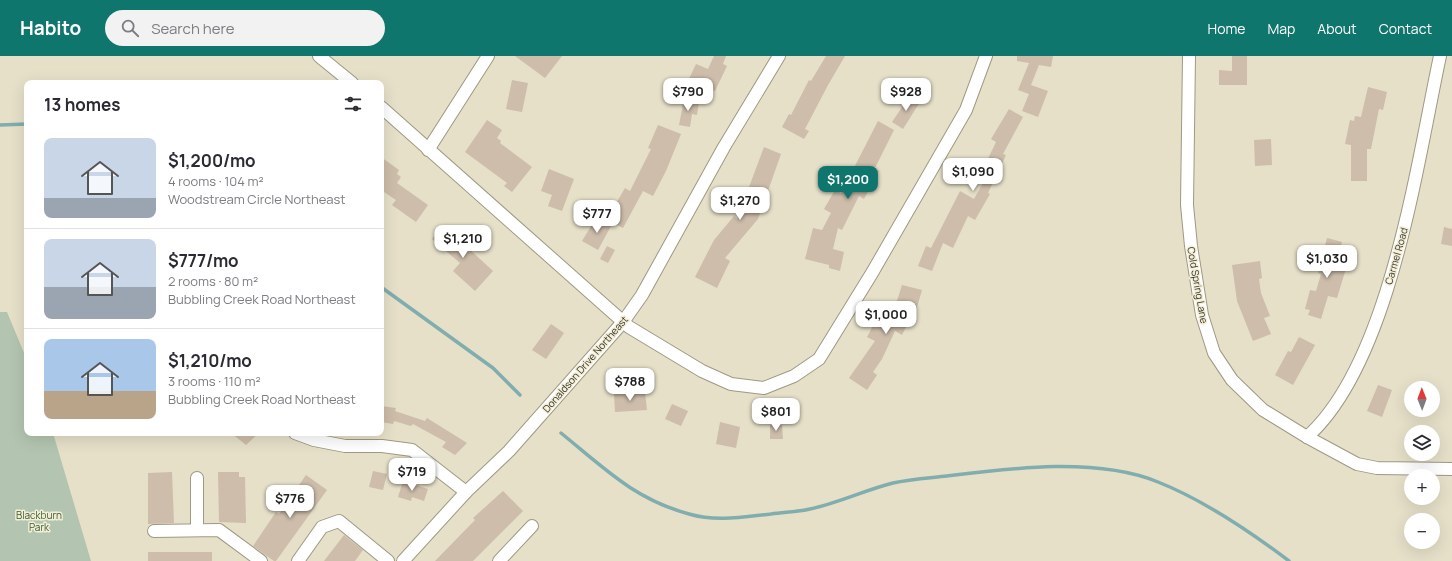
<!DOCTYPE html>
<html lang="en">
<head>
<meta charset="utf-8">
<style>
  body { margin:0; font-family:Manrope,sans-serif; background:#f2f2f3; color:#2b2b33; height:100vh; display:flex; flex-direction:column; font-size:15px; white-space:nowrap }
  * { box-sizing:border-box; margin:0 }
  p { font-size:13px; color:#7c7c81 }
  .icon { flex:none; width:22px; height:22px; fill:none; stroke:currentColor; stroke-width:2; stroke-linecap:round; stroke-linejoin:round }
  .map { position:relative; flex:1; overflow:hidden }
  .drawer { position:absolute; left:24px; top:24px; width:360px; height:356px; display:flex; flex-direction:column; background:#fff; border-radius:8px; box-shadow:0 4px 16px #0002 }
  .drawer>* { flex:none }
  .needle { width:26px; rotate:359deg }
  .buttons { position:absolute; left:1404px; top:325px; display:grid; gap:8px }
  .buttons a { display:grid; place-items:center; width:36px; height:36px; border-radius:50%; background:#fff; box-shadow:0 4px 16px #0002; font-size:20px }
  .price { position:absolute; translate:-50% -34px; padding:0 9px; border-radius:8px; background:#fff; color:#222; font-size:13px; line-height:26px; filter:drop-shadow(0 1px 2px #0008) }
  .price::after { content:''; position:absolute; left:50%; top:24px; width:12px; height:9px; margin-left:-6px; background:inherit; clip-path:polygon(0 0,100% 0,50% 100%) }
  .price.active { background:#0f766e; color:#fff }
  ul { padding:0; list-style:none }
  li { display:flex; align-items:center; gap:12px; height:100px; padding:0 20px }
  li+li { border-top:1px solid #e1e1e2 }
  li span { display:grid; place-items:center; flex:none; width:112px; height:80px; border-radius:8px; color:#555 }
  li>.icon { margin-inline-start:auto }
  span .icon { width:48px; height:48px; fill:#fffc; stroke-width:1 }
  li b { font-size:17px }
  h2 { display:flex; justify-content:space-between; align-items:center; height:48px; padding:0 20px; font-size:17px }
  header { display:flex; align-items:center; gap:24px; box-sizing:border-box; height:56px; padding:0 20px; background:#0f766e; color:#fff }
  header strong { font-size:19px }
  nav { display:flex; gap:22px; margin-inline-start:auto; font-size:14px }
  .search { width:280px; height:36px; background:#f2f2f3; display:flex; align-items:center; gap:10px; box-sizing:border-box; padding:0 14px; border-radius:22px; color:#7c7c81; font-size:15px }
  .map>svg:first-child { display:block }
  .green { fill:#b3c5b0 }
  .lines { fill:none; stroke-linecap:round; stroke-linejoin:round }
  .stream { stroke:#80adae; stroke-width:3.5 }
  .building { fill:#cdbdaa }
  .minor-casing { stroke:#9e9983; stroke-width:14 }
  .minor { stroke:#fff; stroke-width:12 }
  .labels { text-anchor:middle; stroke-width:3; stroke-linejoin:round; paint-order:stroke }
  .street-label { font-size:10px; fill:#36342b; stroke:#f3eed6 }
  .park-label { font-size:10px; fill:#375a30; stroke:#f3eed6 }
</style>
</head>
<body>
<header>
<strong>Habito</strong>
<div class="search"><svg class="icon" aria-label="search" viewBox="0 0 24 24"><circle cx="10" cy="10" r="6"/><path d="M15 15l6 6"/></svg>Search here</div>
<nav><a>Home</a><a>Map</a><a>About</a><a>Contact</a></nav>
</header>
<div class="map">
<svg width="1452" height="505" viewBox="0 0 1452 505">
  <rect width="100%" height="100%" fill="#e6e0c9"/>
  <path class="green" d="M 0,256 L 7,256 L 27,304 L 27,377 L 53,377 L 91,505 L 0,505 Z"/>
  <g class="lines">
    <g class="stream">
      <path d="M 0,69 L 27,68"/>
      <path d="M 381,231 L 493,312 L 520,339"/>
      <path d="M 561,377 C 604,412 634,443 689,458 C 716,466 743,461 771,458 C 784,456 797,456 810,453 C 838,447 865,434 893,427 C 910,423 929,422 947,420 C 1011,412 1097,401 1158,426 C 1201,443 1252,477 1289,505"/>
    </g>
  </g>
  <g class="building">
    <path d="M 515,0 L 562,0 L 545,22 Z"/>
    <path d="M 714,0 L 726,0 L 723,8 L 727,10 L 715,35 L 703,30 L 702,34 L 687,27 L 696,8 L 708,13 Z"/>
    <path d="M 826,0 L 845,0 L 828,29 L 805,73 L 809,75 L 804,83 L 782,71 L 789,58 L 791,59 L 809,24 L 811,25 Z"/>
    <path d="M 1017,0 L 1053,0 L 1051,11 L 1039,9 L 1031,29 L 1048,35 L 1038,61 L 1022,55 L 1029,38 L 1018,34 L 1029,7 L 1017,5 Z"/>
    <path d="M 1232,0 L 1247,0 L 1247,29 L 1219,29 L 1219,14 L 1232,15 Z"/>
    <path d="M 512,24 L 528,27 L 522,56 L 506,53 Z"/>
    <path d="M 1368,31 L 1387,36 L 1383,54 L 1379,53 L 1371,93 L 1367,93 L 1367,125 L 1351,125 L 1351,89 L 1345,88 L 1350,64 L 1354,65 L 1355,60 L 1361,61 Z"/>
    <path d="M 910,39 L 920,46 L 903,73 L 892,66 Z"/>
    <path d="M 684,43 L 699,46 L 697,59 L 692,58 L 690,71 L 679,69 Z"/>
    <path d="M 1009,53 L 1023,61 L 1003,98 L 1006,99 L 988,137 L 990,138 L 975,164 L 968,160 L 953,192 L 943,187 L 932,215 L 918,210 L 926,190 L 931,192 L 960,135 L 974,143 L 984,125 L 971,119 L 978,105 L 985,109 L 996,86 L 991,83 Z"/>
    <path d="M 487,64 L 502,74 L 497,82 L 501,85 L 500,87 L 532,111 L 512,136 L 504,130 L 507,127 L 465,96 Z"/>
    <path d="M 878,65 L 894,74 L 875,112 L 879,115 L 864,143 L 859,140 L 842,174 L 838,172 L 833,193 L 844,196 L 840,215 L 829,212 L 829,209 L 805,203 L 813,172 L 822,174 L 831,157 L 824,153 L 835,134 L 841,137 Z"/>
    <path d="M 658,69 L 681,78 L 666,115 L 653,140 L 643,135 L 623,172 L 607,163 L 625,132 L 630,135 L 651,93 L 648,92 Z"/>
    <path d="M 1271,83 L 1272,109 L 1255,110 L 1254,84 Z"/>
    <path d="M 764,91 L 781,98 L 758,163 L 725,202 L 730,205 L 717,232 L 695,221 L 714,184 L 734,160 L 737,163 Z"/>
    <path d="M 381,101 L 399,114 L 397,118 L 401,121 L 397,127 L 428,149 L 416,166 L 392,149 L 396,144 L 381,134 Z"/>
    <path d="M 549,113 L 574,123 L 562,155 L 548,150 L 552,139 L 541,135 Z"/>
    <path d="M 596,162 L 611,170 L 598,194 L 582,185 Z"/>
    <path d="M 443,169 L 493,215 L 475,235 L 453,215 L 460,207 L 432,183 Z"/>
    <path d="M 1444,171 L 1452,173 L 1452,190 L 1441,188 Z"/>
    <path d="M 1327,182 L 1342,186 L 1338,204 L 1348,206 L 1337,242 L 1328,240 L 1321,263 L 1308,259 L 1310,254 L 1305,253 L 1310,234 L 1316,235 L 1321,218 L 1318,217 Z"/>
    <path d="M 607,190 L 615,194 L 608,207 L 600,203 Z"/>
    <path d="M 1260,205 L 1262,222 L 1259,223 L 1261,237 L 1270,260 L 1264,262 L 1271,278 L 1253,285 L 1237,245 L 1232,209 Z"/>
    <path d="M 902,229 L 922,234 L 915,258 L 913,257 L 902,279 L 895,275 L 882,303 L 873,316 L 877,319 L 867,334 L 849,322 L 875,285 L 867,281 L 881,255 L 892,261 Z"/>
    <path d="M 551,268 L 564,277 L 546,303 L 532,294 Z"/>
    <path d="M 1299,281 L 1315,289 L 1293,329 L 1275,319 L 1288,295 L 1291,296 Z"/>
    <path d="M 1378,329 L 1392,334 L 1382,361 L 1367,355 Z"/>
    <path d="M 645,336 L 647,354 L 615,356 L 614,338 Z"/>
    <path d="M 672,348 L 688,355 L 681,370 L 665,363 Z"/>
    <path d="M 381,350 L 396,352 L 395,355 L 425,365 L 427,362 L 467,387 L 455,399 L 442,391 L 446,386 L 413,368 L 411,370 L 394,365 L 393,368 L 381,366 Z"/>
    <path d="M 720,366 L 740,371 L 736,392 L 716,388 Z"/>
    <path d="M 770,369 L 782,369 L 783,383 L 770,383 Z"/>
    <path d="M 231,377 L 259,377 L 246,389 Z"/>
    <path d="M 373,415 L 387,418 L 383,434 L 369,431 Z"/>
    <path d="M 172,416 L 174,467 L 148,468 L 148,417 Z"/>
    <path d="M 218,416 L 239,416 L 239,421 L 245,421 L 246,467 L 219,466 Z"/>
    <path d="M 306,419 L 327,434 L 276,505 L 274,505 L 253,490 L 276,456 L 279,458 Z"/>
    <path d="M 403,425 L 428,433 L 424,445 L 412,441 L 411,445 L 398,441 Z"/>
    <path d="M 503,435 L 523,455 L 473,505 L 435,505 L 475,464 L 473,462 Z"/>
    <path d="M 344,479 L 363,494 L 355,505 L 324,505 Z"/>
    <rect x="148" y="496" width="64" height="9"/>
  </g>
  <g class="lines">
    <defs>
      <g id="minor">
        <path d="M 319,0 L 352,27"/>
        <path d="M 1189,0 L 1187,149 L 1191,190 L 1202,259 L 1214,297 L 1232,324 L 1263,354 L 1307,381 L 1357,408 L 1377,412 L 1452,413"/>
        <path d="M 381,51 L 629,271 L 702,315 L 731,328 L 764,332 L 794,320 L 819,303 L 872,217 L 966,54 L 986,0"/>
        <path d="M 428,94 L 488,0"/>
        <path d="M 295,377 L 314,384 L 345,390 L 382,390 L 412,394 L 466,436"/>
        <path d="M 1307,381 C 1390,307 1417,107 1440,0"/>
        <path d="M 197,422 L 197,474"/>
        <path d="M 154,475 L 219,474 L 261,505"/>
        <path d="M 298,505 L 322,471 L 339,465 L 388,505"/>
        <path d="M 403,505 L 466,436 L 509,395 L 623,266 L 642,239 L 724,91 L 779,0"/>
        <path d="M 499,505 L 532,470"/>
      </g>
    </defs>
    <use href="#minor" class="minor-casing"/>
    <use href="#minor" class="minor"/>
  </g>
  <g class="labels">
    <g class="street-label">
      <text transform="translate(1396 200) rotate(-74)" y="4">Carmel Road</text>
      <text transform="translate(1198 229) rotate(80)" y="4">Cold Spring Lane</text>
      <text transform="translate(585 308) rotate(-49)" y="4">Donaldson Drive Northeast</text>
    </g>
    <g class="park-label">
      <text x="39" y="463">Blackburn<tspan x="39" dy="12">Park</tspan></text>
    </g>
  </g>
</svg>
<div class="buttons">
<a><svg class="needle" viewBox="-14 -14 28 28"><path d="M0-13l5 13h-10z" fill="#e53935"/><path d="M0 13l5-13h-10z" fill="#7c7c81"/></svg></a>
<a><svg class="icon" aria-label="layers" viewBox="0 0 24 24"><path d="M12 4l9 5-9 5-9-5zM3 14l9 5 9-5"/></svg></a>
<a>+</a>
<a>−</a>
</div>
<b class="price" style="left:688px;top:56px">$790</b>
<b class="price" style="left:906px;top:56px">$928</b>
<b class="price" style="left:973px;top:136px">$1,090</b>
<b class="price active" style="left:848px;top:144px">$1,200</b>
<b class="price" style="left:740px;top:165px">$1,270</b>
<b class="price" style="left:597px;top:178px">$777</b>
<b class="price" style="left:463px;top:203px">$1,210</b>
<b class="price" style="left:1327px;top:223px">$1,030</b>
<b class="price" style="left:886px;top:279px">$1,000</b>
<b class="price" style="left:630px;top:346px">$788</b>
<b class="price" style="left:776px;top:376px">$801</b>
<b class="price" style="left:412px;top:436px">$719</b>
<b class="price" style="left:290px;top:463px">$776</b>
<section class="drawer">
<h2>13 homes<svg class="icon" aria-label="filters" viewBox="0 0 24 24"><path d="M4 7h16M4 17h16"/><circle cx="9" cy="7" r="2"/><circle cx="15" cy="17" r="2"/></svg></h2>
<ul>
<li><span style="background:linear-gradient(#c9d6e8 75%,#9aa5b1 0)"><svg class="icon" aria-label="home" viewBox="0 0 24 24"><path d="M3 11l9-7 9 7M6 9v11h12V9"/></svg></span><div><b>$1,200/mo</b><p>4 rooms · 104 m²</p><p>Woodstream Circle Northeast</p></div></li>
<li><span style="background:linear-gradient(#c9d6e8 60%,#9aa5b1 0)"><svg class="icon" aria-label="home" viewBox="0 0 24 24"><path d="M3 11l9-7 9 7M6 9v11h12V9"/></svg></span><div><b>$777/mo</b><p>2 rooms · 80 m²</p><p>Bubbling Creek Road Northeast</p></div></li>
<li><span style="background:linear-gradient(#a9c7e8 65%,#b9a48a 0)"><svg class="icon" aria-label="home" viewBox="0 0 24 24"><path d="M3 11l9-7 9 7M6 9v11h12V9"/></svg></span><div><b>$1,210/mo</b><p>3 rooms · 110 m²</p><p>Bubbling Creek Road Northeast</p></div></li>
</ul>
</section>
</div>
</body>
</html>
